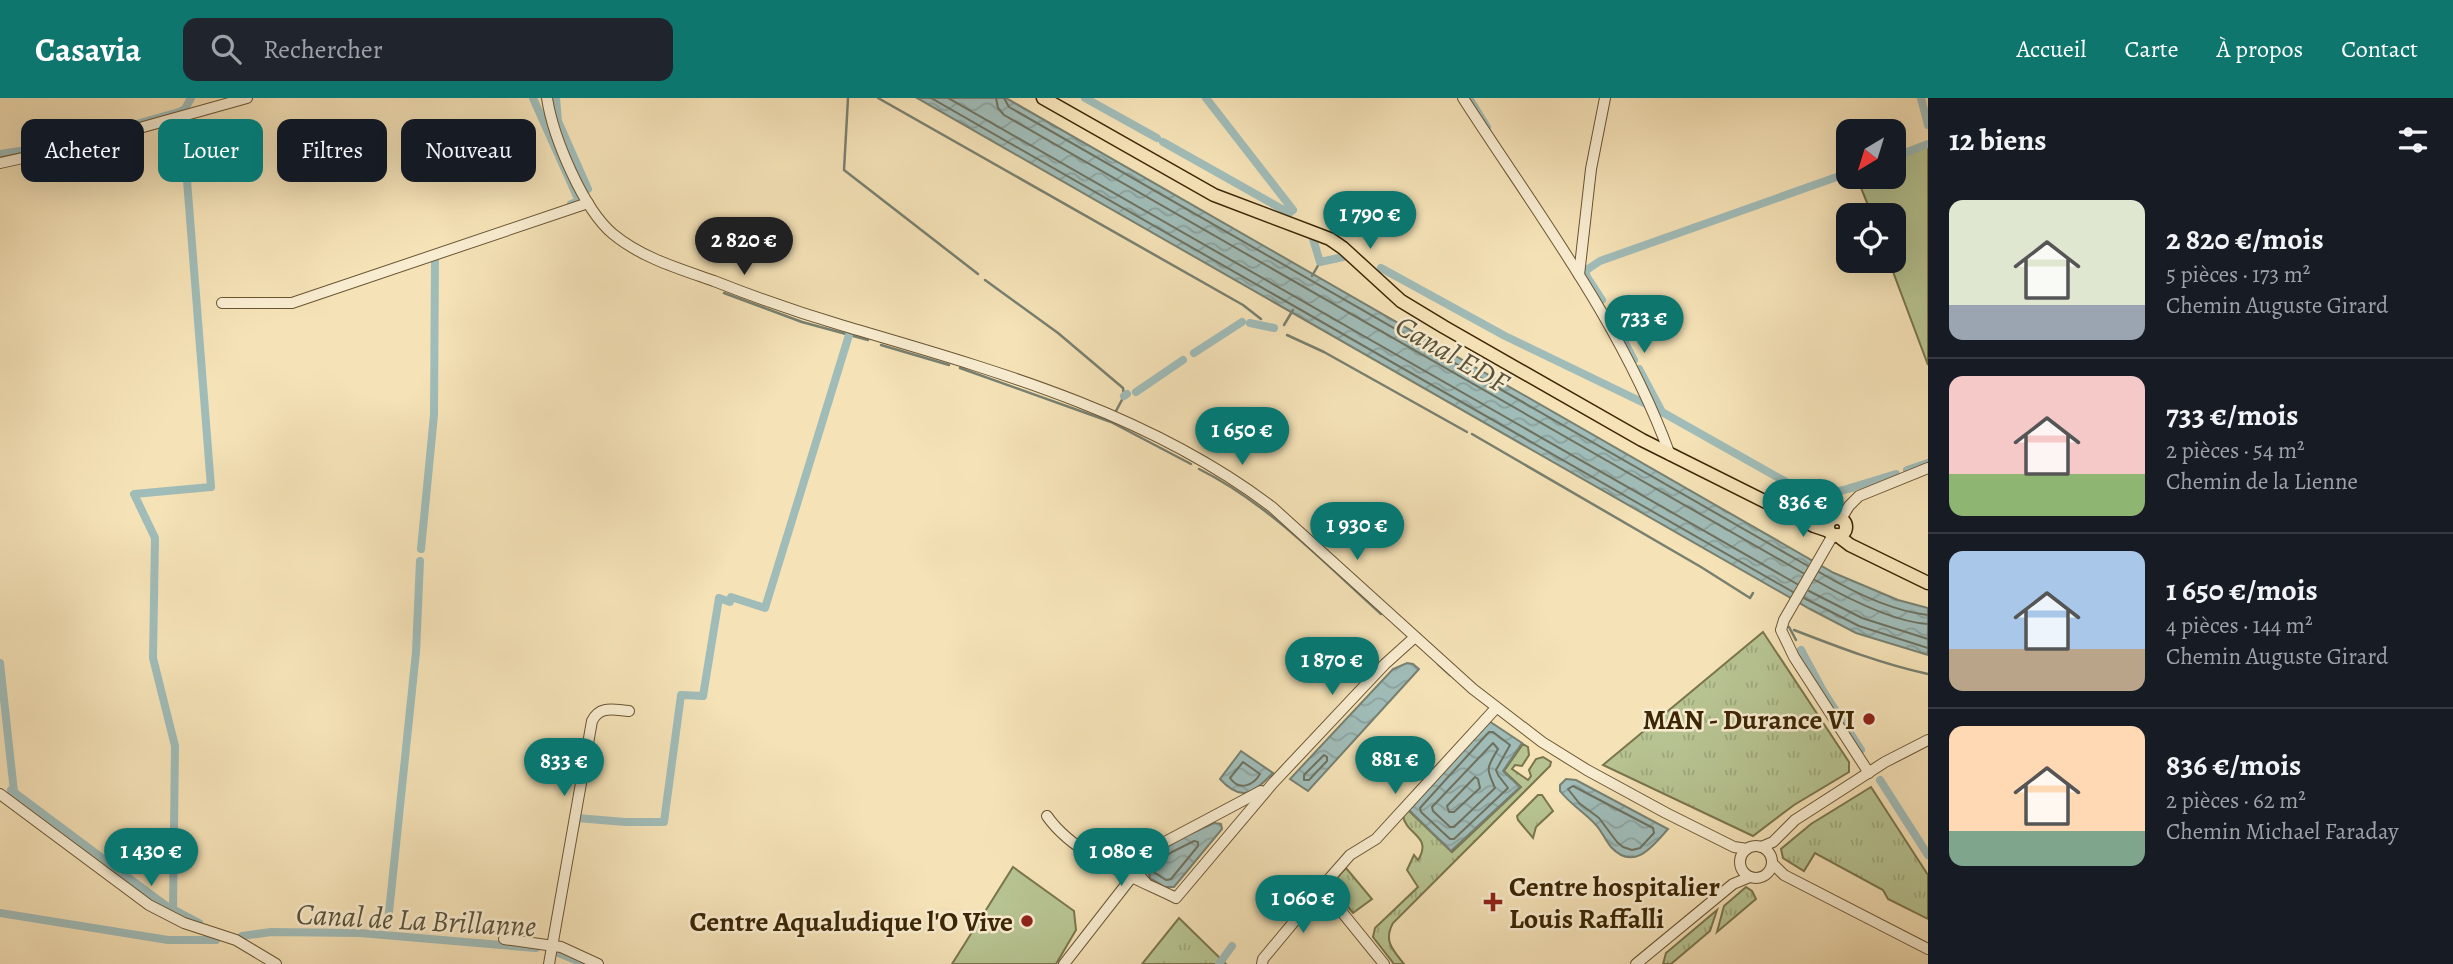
<!DOCTYPE html>
<html lang="fr">
<head>
<meta charset="utf-8">
<style>
  body { margin:0; font-family:Alegreya,serif; background:#20242c; color:#f1f3f6; height:100vh; display:flex; flex-direction:column; font-size:26px; white-space:nowrap }
  * { box-sizing:border-box; margin:0 }
  p { font-size:23px; color:#9ea1a6 }
  .icon { flex:none; width:38px; height:38px; fill:none; stroke:currentColor; stroke-width:2; stroke-linecap:round; stroke-linejoin:round }
  .map { position:relative; flex:1; overflow:hidden }
  .sheet { display:flex; flex-direction:column; background:#171b24; width:525px }
  .sheet>* { flex:none }
  .top-card { position:absolute; left:21px; top:21px; width:665px; height:63px; display:flex; gap:14px }
  .needle { width:46px; rotate:218deg }
  .buttons { position:absolute; left:1836px; top:21px; display:grid; gap:14px }
  .buttons a { display:grid; place-items:center; width:70px; height:70px; border-radius:14px; background:#171b24; box-shadow:0 7px 28px #0002; font-size:35px }
  .price { position:absolute; translate:-50% -60px; padding:0 16px; border-radius:24px; background:#0f766e; color:#fff; font-size:23px; line-height:46px; filter:drop-shadow(0 2px 4px #0008) }
  .price::after { content:''; position:absolute; left:50%; top:42px; width:21px; height:16px; margin-left:-10px; background:inherit; clip-path:polygon(0 0,100% 0,50% 100%) }
  .price.current { background:#222; color:#fff }
  ul { padding:0; list-style:none }
  li { display:flex; align-items:center; gap:21px; height:175px; padding:0 21px }
  li+li { border-top:2px solid #363941 }
  li span { display:grid; place-items:center; flex:none; width:196px; height:140px; border-radius:14px; color:#555 }
  li>.icon { margin-inline-start:auto }
  span .icon { width:84px; height:84px; fill:#fffc; stroke-width:1 }
  li b { font-size:30px }
  h2 { display:flex; justify-content:space-between; align-items:center; height:84px; padding:0 21px; font-size:30px }
  .pill { padding:0 24px; border-radius:14px; background:#171b24; box-shadow:0 7px 28px #0002; font-size:24px; line-height:63px }
  .pill.current { background:#0f766e; color:#fff }
  header { display:flex; align-items:center; gap:42px; box-sizing:border-box; height:98px; padding:0 35px; background:#0f766e; color:#fff }
  header strong { font-size:33px }
  nav { display:flex; gap:38px; margin-inline-start:auto; font-size:24px }
  .search { width:490px; height:63px; background:#20242c; display:flex; align-items:center; gap:18px; box-sizing:border-box; padding:0 24px; border-radius:14px; color:#9ea1a6; font-size:26px }
  main { display:flex; flex:1; min-height:0 }
  .map>svg:first-child { display:block }
  .grass { fill:url(#grass-tufts); stroke:#7a754c; stroke-width:2 }
  .pitch { fill:#b7c492; stroke:#7a754c; stroke-width:2 }
  .water { fill:url(#water-waves); stroke:#788070; stroke-width:2 }
  .lines { fill:none; stroke-linecap:round; stroke-linejoin:round }
  .shore { stroke:#6e715e; stroke-width:2 }
  .stream { stroke:#788070; stroke-width:2.5 }
  .canal { stroke:#a0bcb8; stroke-width:8 }
  .minor-casing { stroke:#6a5532; stroke-width:12 }
  .major-casing { stroke:#3c2605; stroke-width:15 }
  .minor { stroke:#f8ecd0; stroke-width:10 }
  .major { stroke:#f5e2b7; stroke-width:12 }
  .poi-dot { fill:#8f2418; stroke:#f8ecd0; stroke-width:2.5 }
  .labels { text-anchor:middle; stroke-width:5; stroke-linejoin:round; paint-order:stroke }
  .poi-label { font-size:28px; font-weight:bold; fill:#3c2605; stroke:#f8ecd0; text-anchor:end }
  .water-label { font-size:30px; font-style:italic; fill:#5a533b; stroke:#f8ecd0 }
</style>
</head>
<body>
<header>
<strong>Casavia</strong>
<div class="search"><svg class="icon" aria-label="search" viewBox="0 0 24 24"><circle cx="10" cy="10" r="6"/><path d="M15 15l6 6"/></svg>Rechercher</div>
<nav><a>Accueil</a><a>Carte</a><a>À propos</a><a>Contact</a></nav>
</header>
<main>
<div class="map">
<svg width="1928" height="866" viewBox="0 0 1928 866">
  <defs>
    <pattern id="grass-tufts" width="24" height="20" patternUnits="userSpaceOnUse" patternTransform="scale(1.75)"><rect width="24" height="20" fill="#b7c492"/><path d="M3 7l-1-3M5 7V3M7 7l1-3M15 17l-1-3M17 17v-4M19 17l1-3" fill="none" stroke="#9ea87c"/></pattern>
    <pattern id="water-waves" width="16" height="10" patternUnits="userSpaceOnUse" patternTransform="scale(1.75)"><rect width="16" height="10" fill="#a0bcb8"/><path d="M0 5q4-4 8 0t8 0" fill="none" stroke="#8ba19d"/></pattern>
  </defs>
  <rect width="100%" height="100%" fill="#f5e2b7"/>
  <filter id="stains"><feTurbulence type="fractalNoise" baseFrequency=".00286" numOctaves="4"/><feColorMatrix values="0 0 0 0 .2 0 0 0 0 .09 0 0 0 0 .02 0 0 0 .5 -.17"/></filter>
  <radialGradient id="worn" r=".72"><stop offset=".6" stop-color="#630" stop-opacity="0"/><stop offset="1" stop-color="#630" stop-opacity=".3"/></radialGradient>
  <g class="grass">
    <path d="M 1763,534 L 1849,664 L 1849,674 L 1794,707 L 1753,738 L 1603,667 Z"/>
    <path d="M 1523,646 L 1528,649 L 1529,657 L 1522,668 L 1515,667 L 1512,671 L 1528,682 L 1531,678 L 1529,672 L 1536,661 L 1543,659 L 1551,664 L 1550,668 L 1393,825 C 1383,843 1393,852 1404,866 L 1394,866 L 1373,839 L 1375,830 L 1418,789 L 1407,772 L 1414,757 L 1418,762 C 1433,738 1406,737 1403,718 L 1408,712 L 1452,754 L 1521,689 L 1504,673 Z"/>
    <path d="M 1871,689 L 1928,777 L 1928,821 L 1888,801 L 1883,792 L 1815,755 L 1804,773 L 1783,760 L 1781,751 L 1811,726 Z"/>
    <path d="M 1538,697 L 1542,697 L 1553,713 L 1536,729 L 1533,740 L 1518,722 L 1517,718 Z"/>
    <path d="M 1346,770 L 1372,801 L 1353,815 L 1332,790 L 1335,785 L 1334,783 Z"/>
    <path d="M 1746,789 L 1752,793 L 1756,801 L 1717,834 L 1724,808 Z"/>
    <path d="M 1717,812 L 1710,833 L 1671,866 L 1663,866 L 1666,855 Z"/>
    <path d="M 1179,820 L 1226,866 L 1142,866 Z"/>
  </g>
  <g class="pitch">
    <path d="M 1928,47 L 1928,267 L 1889,163 L 1894,163 L 1894,117 L 1872,117 L 1857,80 L 1894,79 L 1894,63 Z"/>
    <path d="M 1013,769 L 1074,813 L 1076,832 L 1056,866 L 952,866 Z"/>
  </g>
  <g class="water">
    <path d="M 917,0 L 1006,0 L 1834,475 L 1898,502 L 1928,510 L 1928,557 L 1856,535 L 1810,511 Z"/>
    <path d="M 1407,565 L 1413,566 L 1419,571 L 1308,693 L 1290,681 L 1393,571 Z"/>
    <path d="M 1489,623 L 1522,645 L 1503,673 L 1520,689 L 1451,753 L 1409,712 Z"/>
    <path d="M 1241,653 L 1273,675 C 1253,695 1242,705 1220,681 Z"/>
    <path d="M 1566,681 L 1576,682 L 1668,731 C 1653,748 1634,774 1611,749 C 1605,742 1602,733 1595,726 C 1584,714 1570,706 1560,693 L 1560,687 Z"/>
    <path d="M 1214,725 L 1221,726 L 1222,731 L 1174,789 L 1165,789 L 1150,780 L 1147,769 C 1160,745 1192,736 1214,725 Z"/>
  </g>
  <g class="lines">
    <g class="shore">
      <path d="M 931,0 L 1793,494"/>
      <path d="M 948,0 L 1797,486"/>
      <path d="M 996,0 L 998,10 L 1004,17 L 1803,475"/>
      <path d="M 1004,0 L 1009,9 L 1808,468"/>
      <path d="M 1819,474 C 1851,493 1891,513 1928,517"/>
      <path d="M 1815,482 C 1845,499 1893,524 1928,526"/>
      <path d="M 1809,493 L 1862,520 L 1928,541"/>
      <path d="M 1804,500 L 1859,528 L 1928,550"/>
      <path d="M 1489,634 L 1493,634 L 1510,647 L 1496,672 L 1498,677 L 1508,690 L 1454,741 L 1450,741 L 1421,714 L 1420,710 Z"/>
      <path d="M 1493,645 L 1498,651 C 1486,671 1486,670 1495,690 L 1454,729 L 1450,729 L 1433,713 L 1432,709 Z"/>
      <path d="M 1324,657 L 1327,659 L 1327,663 L 1309,682 L 1304,682 L 1304,677 Z"/>
      <path d="M 1243,664 L 1260,676 C 1253,688 1239,693 1230,680 Z"/>
      <path d="M 1475,679 L 1478,681 L 1480,690 L 1454,714 L 1449,714 L 1447,708 Z"/>
      <path d="M 1573,688 L 1653,730 L 1654,735 L 1640,750 L 1632,752 L 1623,749 L 1617,744 L 1599,720 L 1579,705 L 1568,691 Z"/>
      <path d="M 1194,743 L 1198,744 L 1198,748 L 1171,781 L 1166,782 L 1155,775 L 1154,770 L 1160,762 L 1172,754 Z"/>
    </g>
    <g class="stream">
      <path d="M 848,0 L 844,72 L 978,176"/>
      <path d="M 878,0 L 1243,207 L 1261,221"/>
      <path d="M 1312,178 L 1320,164"/>
      <path d="M 985,182 L 1058,235 L 1123,290 L 1124,298 L 1116,313"/>
      <path d="M 724,195 L 802,224 L 868,242"/>
      <path d="M 1284,227 L 1293,212"/>
      <path d="M 1287,237 L 1324,254 L 1467,334"/>
      <path d="M 881,247 L 949,267"/>
      <path d="M 960,270 L 1111,324 L 1191,366"/>
      <path d="M 1472,336 L 1701,469 L 1750,500 L 1753,495"/>
      <path d="M 1199,371 C 1269,406 1323,464 1381,516"/>
      <path d="M 1789,529 L 1796,542"/>
      <path d="M 1794,532 C 1838,549 1882,566 1928,576"/>
      <path d="M 1438,566 L 1450,577"/>
    </g>
    <g class="canal">
      <path d="M 533,0 L 579,103 L 571,106"/>
      <path d="M 556,0 L 558,23 L 588,91"/>
      <path d="M 1085,0 L 1157,40"/>
      <path d="M 1469,0 L 1487,29"/>
      <path d="M 1921,0 L 1928,27"/>
      <path d="M 1163,44 L 1289,115 L 1293,112 L 1206,0"/>
      <path d="M 0,56 L 65,46 L 179,14 L 185,11 L 191,0"/>
      <path d="M 1894,59 L 1928,46"/>
      <path d="M 1313,141 L 1320,164 L 1343,159"/>
      <path d="M 1381,170 L 1505,238 L 1646,306"/>
      <path d="M 1602,202 L 1587,179 L 1585,173 L 1600,163 L 1848,75"/>
      <path d="M 1609,214 L 1634,262"/>
      <path d="M 1250,225 L 1274,230"/>
      <path d="M 1194,255 L 1242,224"/>
      <path d="M 1639,271 L 1662,314 L 1802,393 L 1813,399 L 1852,390"/>
      <path d="M 1136,294 L 1183,262"/>
      <path d="M 1124,298 L 1127,296"/>
      <path d="M 1907,372 L 1928,365"/>
      <path d="M 1850,390 L 1896,376"/>
      <path d="M 421,451 L 434,317 L 435,160"/>
      <path d="M 731,499 L 765,510 L 849,237"/>
      <path d="M 1801,552 L 1823,593 L 1861,652"/>
      <path d="M 0,565 L 14,694"/>
      <path d="M 1880,682 L 1928,757"/>
      <path d="M 11,692 L 165,807 L 199,825"/>
      <path d="M 576,727 L 577,720 L 625,724 L 664,724 L 681,597 L 703,598 L 719,500 L 730,504"/>
      <path d="M 173,812 L 175,648 L 153,560 L 155,440 L 134,396 L 211,389 L 186,69"/>
      <path d="M 0,815 L 168,842 L 216,842"/>
      <path d="M 388,824 L 416,554 L 420,463"/>
      <path d="M 242,838 L 271,834 L 360,835 L 536,850"/>
      <path d="M 549,851 L 585,866"/>
      <path d="M 1219,866 L 1232,848"/>
    </g>
    <defs>
      <g id="minor">
        <path d="M 547,0 C 553,39 583,111 613,136 C 642,160 680,171 714,183 C 757,200 800,215 844,228 C 993,272 1147,314 1272,409 L 1473,591 L 1542,644 L 1587,672 L 1666,715 L 1734,749 L 1747,751"/>
        <path d="M 1463,0 C 1537,115 1623,227 1670,357"/>
        <path d="M 0,65 L 68,50 L 247,0"/>
        <path d="M 1579,177 L 1591,71 L 1605,0"/>
        <path d="M 222,205 L 292,205 L 588,105"/>
        <path d="M 1841,421 L 1849,408 L 1859,398 L 1928,370"/>
        <path d="M 1833,437 L 1784,522 L 1781,532 L 1794,559 L 1869,675"/>
        <path d="M 0,696 L 149,807 L 184,825 L 236,842 L 276,866"/>
        <path d="M 1047,718 C 1074,757 1135,780 1176,800 L 1273,685 L 1385,566 L 1415,539"/>
        <circle cx="1756" cy="764" r="16"/>
        <path d="M 1761,749 L 1773,744 L 1795,722 L 1885,664 L 1928,642"/>
        <path d="M 1772,765 L 1784,777 L 1928,851"/>
        <path d="M 1146,785 L 1140,778 L 1140,770 L 1143,763 L 1163,745 L 1261,693"/>
        <path d="M 1324,792 L 1384,866"/>
        <path d="M 504,841 L 561,849 L 598,866"/>
        <path d="M 549,866 L 592,623 C 600,607 614,612 629,613"/>
        <path d="M 1064,866 L 1135,775"/>
        <path d="M 1262,866 L 1263,861 L 1317,796 L 1324,792 L 1328,782 L 1350,757 L 1376,741 L 1496,610"/>
        <path d="M 1636,866 L 1733,786 L 1750,779"/>
      </g>
      <g id="major">
        <path d="M 1043,0 L 1214,97 L 1330,141 L 1343,150 L 1401,203 L 1444,229 L 1642,342 L 1814,428 L 1829,433"/>
        <circle cx="1837" cy="429" r="9"/>
        <path d="M 1837,437 L 1850,447 L 1928,485"/>
      </g>
    </defs>
    <use href="#minor" class="minor-casing"/>
    <use href="#major" class="major-casing"/>
    <use href="#minor" class="minor"/>
    <use href="#major" class="major"/>
  </g>
  <g class="poi-dot">
    <circle cx="1869" cy="621" r="7"/>
    <path d="M1489.5 793.5h7v7h7v7h-7v7h-7v-7h-7v-7h7z"/>
    <circle cx="1027" cy="823" r="7"/>
  </g>
  <g class="labels">
    <g class="poi-label">
      <text x="1855" y="631">MAN - Durance VI</text>
      <text x="1509" y="798" text-anchor="start">Centre hospitalier<tspan x="1509" dy="32">Louis Raffalli</tspan></text>
      <text x="1013" y="833">Centre Aqualudique l'O Vive</text>
    </g>
    <g class="water-label">
      <text transform="translate(1452 256) rotate(30)" y="10">Canal EDF</text>
      <text transform="translate(416 822) rotate(3)" y="10">Canal de La Brillanne</text>
    </g>
  </g>
  <rect width="100%" height="100%" filter="url(#stains)"/>
  <rect width="100%" height="100%" fill="url(#worn)"/>
</svg>
<div class="buttons">
<a><svg class="needle" viewBox="-14 -14 28 28"><path d="M0-13l5 13h-10z" fill="#e53935"/><path d="M0 13l5-13h-10z" fill="#9ea1a6"/></svg></a>
<a><svg class="icon" aria-label="locate" viewBox="0 0 24 24"><circle cx="12" cy="12" r="6"/><path d="M12 2v4M12 18v4M2 12h4M18 12h4"/></svg></a>
</div>
<b class="price" style="left:1370px;top:153px">1 790 €</b>
<b class="price current" style="left:744px;top:179px">2 820 €</b>
<b class="price" style="left:1644px;top:257px">733 €</b>
<b class="price" style="left:1242px;top:369px">1 650 €</b>
<b class="price" style="left:1803px;top:441px">836 €</b>
<b class="price" style="left:1357px;top:464px">1 930 €</b>
<b class="price" style="left:1332px;top:599px">1 870 €</b>
<b class="price" style="left:1395px;top:698px">881 €</b>
<b class="price" style="left:564px;top:700px">833 €</b>
<b class="price" style="left:151px;top:790px">1 430 €</b>
<b class="price" style="left:1121px;top:790px">1 080 €</b>
<b class="price" style="left:1303px;top:837px">1 060 €</b>
<div class="top-card">
<a class="pill">Acheter</a>
<a class="pill current">Louer</a>
<a class="pill">Filtres</a>
<a class="pill">Nouveau</a>
</div>
</div>
<section class="sheet">
<h2>12 biens<svg class="icon" aria-label="filters" viewBox="0 0 24 24"><path d="M4 7h16M4 17h16"/><circle cx="9" cy="7" r="2"/><circle cx="15" cy="17" r="2"/></svg></h2>
<ul>
<li><span style="background:linear-gradient(#dfe7d0 75%,#9aa5b1 0)"><svg class="icon" aria-label="home" viewBox="0 0 24 24"><path d="M3 11l9-7 9 7M6 9v11h12V9"/></svg></span><div><b>2 820 €/mois</b><p>5 pièces · 173 m²</p><p>Chemin Auguste Girard</p></div></li>
<li><span style="background:linear-gradient(#f6c9c9 70%,#8fb573 0)"><svg class="icon" aria-label="home" viewBox="0 0 24 24"><path d="M3 11l9-7 9 7M6 9v11h12V9"/></svg></span><div><b>733 €/mois</b><p>2 pièces · 54 m²</p><p>Chemin de la Lienne</p></div></li>
<li><span style="background:linear-gradient(#a9c7e8 70%,#b9a48a 0)"><svg class="icon" aria-label="home" viewBox="0 0 24 24"><path d="M3 11l9-7 9 7M6 9v11h12V9"/></svg></span><div><b>1 650 €/mois</b><p>4 pièces · 144 m²</p><p>Chemin Auguste Girard</p></div></li>
<li><span style="background:linear-gradient(#ffd9b3 75%,#7fa58c 0)"><svg class="icon" aria-label="home" viewBox="0 0 24 24"><path d="M3 11l9-7 9 7M6 9v11h12V9"/></svg></span><div><b>836 €/mois</b><p>2 pièces · 62 m²</p><p>Chemin Michael Faraday</p></div></li>
</ul>
</section>
</main>
</body>
</html>
